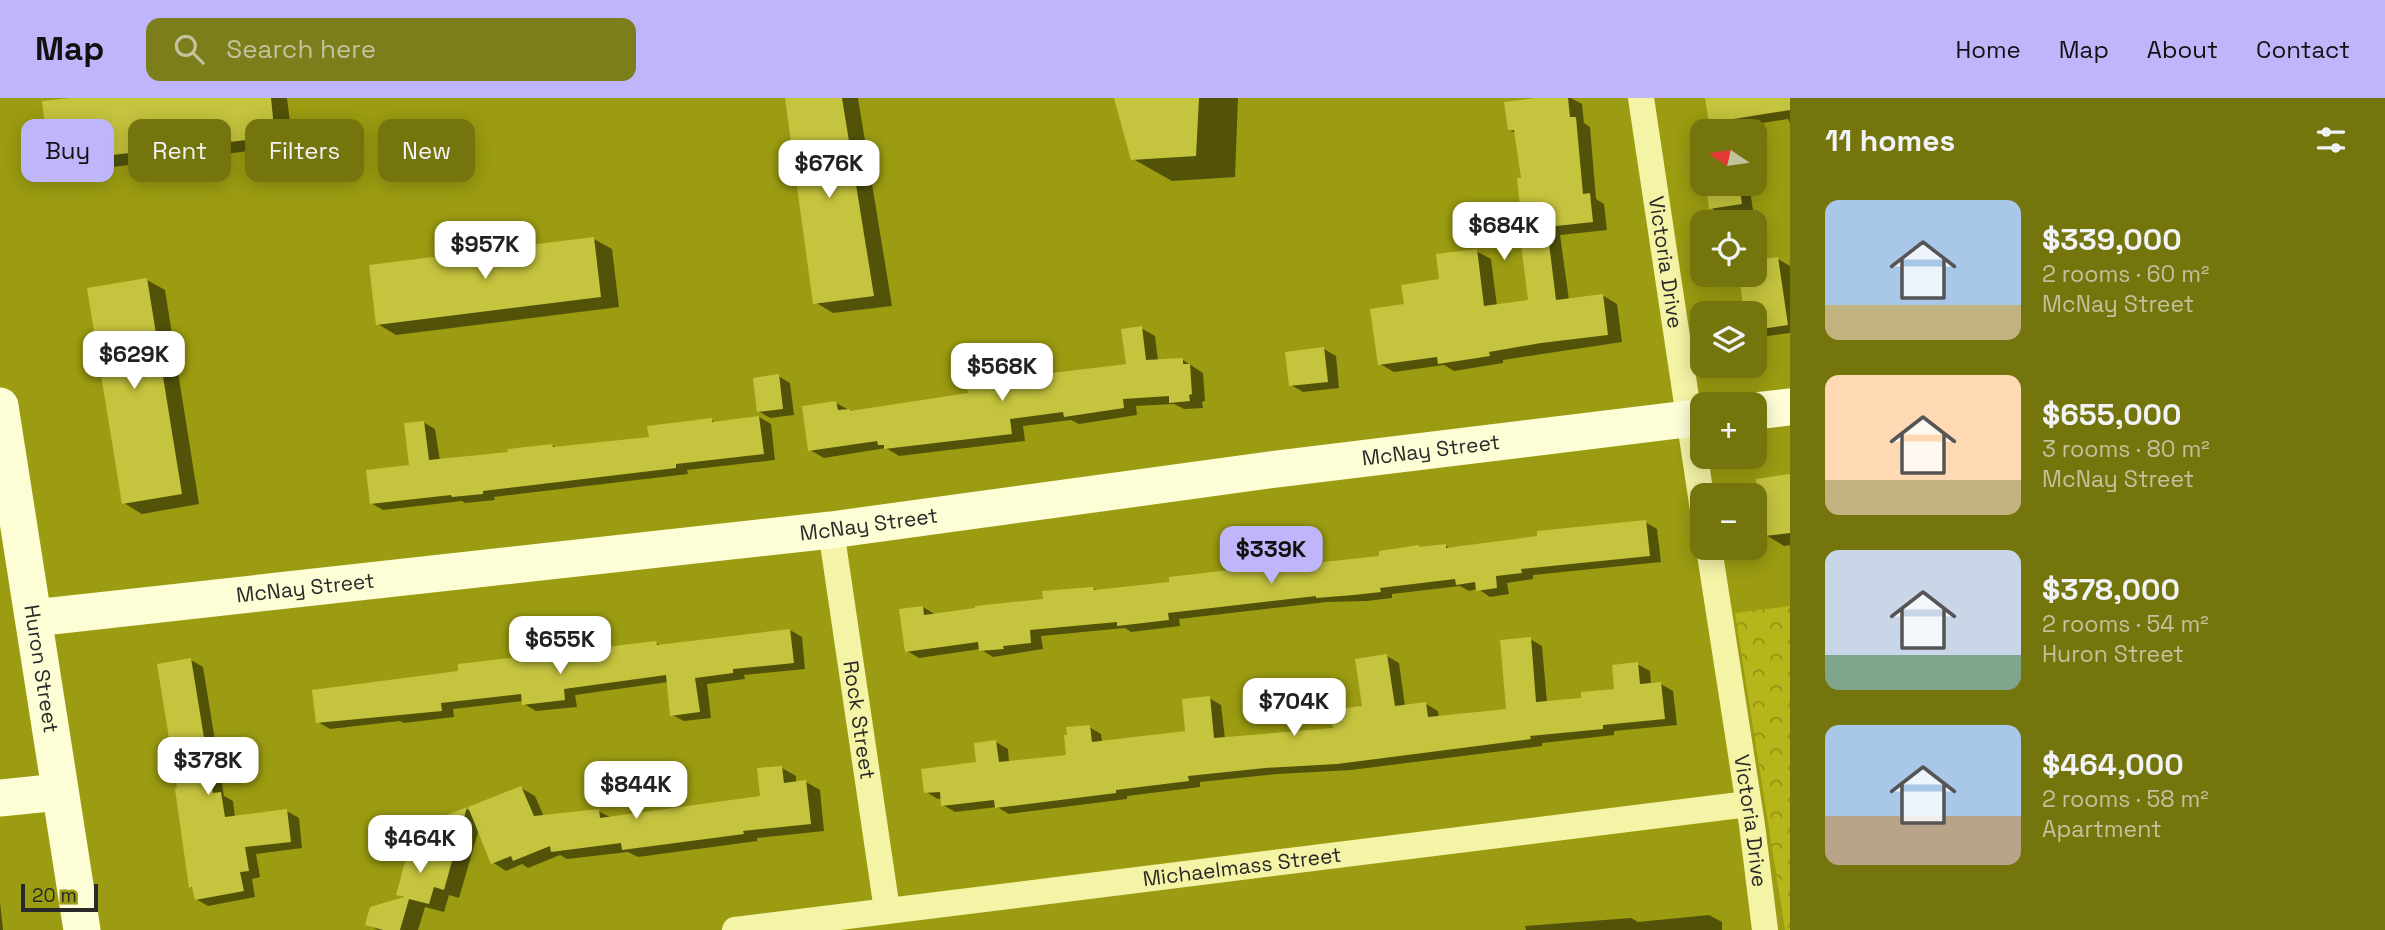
<!DOCTYPE html>
<html lang="en">
<head>
<meta charset="utf-8">
<style>
  body { margin:0; font-family:"Space Grotesk",sans-serif; background:#7c7d1b; color:#f1f3f6; height:100vh; display:flex; flex-direction:column; font-size:26px; white-space:nowrap }
  * { box-sizing:border-box; margin:0 }
  p { font-size:23px; color:#c2c39d }
  .icon { flex:none; width:38px; height:38px; fill:none; stroke:currentColor; stroke-width:2; stroke-linecap:round; stroke-linejoin:round }
  .map { position:relative; flex:1; overflow:hidden }
  .sheet { display:flex; flex-direction:column; background:#74750d; width:595px }
  .sheet>* { flex:none }
  .banner { position:absolute; left:21px; top:21px; width:665px; height:63px; display:flex; gap:14px }
  .needle { width:46px; rotate:283deg }
  .controls { position:absolute; left:1690px; top:21px; display:grid; gap:14px }
  .controls a { display:grid; place-items:center; width:77px; height:77px; border-radius:14px; background:#74750d; box-shadow:0 4px 18px #0003; font-size:35px }
  .scale { position:absolute; left:21px; bottom:18px; width:77px; box-sizing:border-box; padding-left:7px; border:4px solid #292929; border-top:0; font-size:19px; line-height:24px; white-space:nowrap; color:#292929; -webkit-text-stroke:5px #9b9c11; paint-order:stroke }
  .price { position:absolute; translate:-50% -60px; padding:0 16px; border-radius:14px; background:#fff; color:#222; font-size:23px; line-height:46px; filter:drop-shadow(0 2px 4px #0008) }
  .price::after { content:''; position:absolute; left:50%; top:42px; width:21px; height:16px; margin-left:-10px; background:inherit; clip-path:polygon(0 0,100% 0,50% 100%) }
  .price.current { background:#beb5fa; color:#111 }
  ul { padding:0; list-style:none }
  li { display:flex; align-items:center; gap:21px; height:175px; padding:0 35px }
  li span { display:grid; place-items:center; flex:none; width:196px; height:140px; border-radius:14px; color:#555 }
  li>.icon { margin-inline-start:auto }
  span .icon { width:84px; height:84px; fill:#fffc; stroke-width:1 }
  li b { font-size:30px }
  h2 { display:flex; justify-content:space-between; align-items:center; height:84px; padding:0 35px; font-size:30px }
  .tag { padding:0 24px; border-radius:14px; background:#74750d; box-shadow:0 4px 18px #0003; font-size:24px; line-height:63px }
  .tag.current { background:#beb5fa; color:#111 }
  header { display:flex; align-items:center; gap:42px; box-sizing:border-box; height:98px; padding:0 35px; background:#beb5fa; color:#111 }
  header strong { font-size:33px }
  nav { display:flex; gap:38px; margin-inline-start:auto; font-size:24px }
  .search { width:490px; height:63px; background:#7c7d1b; display:flex; align-items:center; gap:18px; box-sizing:border-box; padding:0 24px; border-radius:14px; color:#c2c39d; font-size:26px }
  main { display:flex; flex:1; min-height:0 }
  .map>svg:first-child { display:block }
  .park { fill:url(#park-crowns) }
  .shadow { fill:#0007 }
  .building { fill:#c5c43e }
  .lines { fill:none; stroke-linecap:round; stroke-linejoin:round }
  .street { stroke:#f4f3a6; stroke-width:26 }
  .secondary { stroke:#fdfdd6; stroke-width:37 }
  .labels { text-anchor:middle; stroke-width:5; stroke-linejoin:round; paint-order:stroke }
  .street-label { font-size:21px; fill:#292929; stroke:#9b9c11 }
</style>
</head>
<body>
<header>
<strong>Map</strong>
<div class="search"><svg class="icon" aria-label="search" viewBox="0 0 24 24"><circle cx="10" cy="10" r="6"/><path d="M15 15l6 6"/></svg>Search here</div>
<nav><a>Home</a><a>Map</a><a>About</a><a>Contact</a></nav>
</header>
<main>
<div class="map">
<svg width="1790" height="832" viewBox="0 0 1790 832">
  <defs>
    <pattern id="park-crowns" width="20" height="18" patternUnits="userSpaceOnUse" patternTransform="scale(1.75)"><rect width="20" height="18" fill="#b6b519"/><path d="M2 6a3 3 0 1 1 6 0M12 15a3 3 0 1 1 6 0" fill="none" stroke="#949316"/></pattern>
  </defs>
  <rect width="100%" height="100%" fill="#9b9c11"/>
  <path class="park" d="M 1790,508 L 1790,832 L 1785,832 L 1735,515 Z"/>
  <g class="shadow">
    <path d="M 85,0 L 287,0 L 293,48 L 69,74 L 51,63 Z"/>
    <path d="M 787,0 L 858,0 L 892,208 L 833,215 L 815,204 Z"/>
    <path d="M 1116,0 L 1238,0 L 1235,79 L 1172,83 L 1133,61 Z"/>
    <path d="M 1549,0 L 1571,0 L 1582,6 L 1584,25 L 1590,29 L 1596,101 L 1604,106 L 1607,132 L 1560,137 L 1569,202 L 1602,197 L 1617,206 L 1622,244 L 1503,262 L 1503,265 L 1454,273 L 1444,267 L 1394,274 L 1380,266 L 1406,207 L 1476,153 L 1491,161 L 1497,208 L 1530,203 L 1523,81 L 1517,36 L 1509,31 Z"/>
    <path d="M 1707,0 L 1790,0 L 1790,25 L 1788,21 L 1722,31 L 1710,24 Z"/>
    <path d="M 1707,86 L 1749,86 L 1753,112 L 1723,117 L 1711,110 Z"/>
    <path d="M 594,141 L 612,151 L 619,209 L 396,237 L 378,226 Z"/>
    <path d="M 1778,161 L 1790,168 L 1790,235 L 1760,239 L 1755,236 L 1755,215 L 1746,215 L 1741,177 L 1755,177 Z"/>
    <path d="M 147,182 L 165,192 L 199,406 L 142,416 L 124,405 Z"/>
    <path d="M 1141,230 L 1155,238 L 1158,263 L 1183,262 L 1203,275 L 1205,303 L 1202,304 L 1203,310 L 1184,311 L 1174,306 L 1136,308 L 1137,317 L 1079,326 L 1071,322 L 1023,328 L 1025,343 L 899,358 L 886,350 L 824,360 L 810,352 L 836,305 L 853,314 L 970,297 L 1128,267 Z"/>
    <path d="M 1324,251 L 1336,258 L 1339,290 L 1303,294 L 1291,287 Z"/>
    <path d="M 778,278 L 790,285 L 794,317 L 770,320 L 758,313 Z"/>
    <path d="M 759,319 L 771,326 L 775,362 L 687,372 L 688,376 L 494,399 L 495,402 L 465,405 L 462,403 L 383,412 L 371,405 L 411,368 L 423,324 L 435,331 L 440,363 L 509,355 L 552,347 L 557,350 L 651,340 L 711,322 L 716,325 Z"/>
    <path d="M 1790,378 L 1790,447 L 1784,448 L 1766,437 Z"/>
    <path d="M 1645,424 L 1657,431 L 1661,464 L 1533,477 L 1533,481 L 1507,485 L 1509,496 L 1490,499 L 1478,491 L 1469,493 L 1460,488 L 1392,496 L 1392,500 L 1367,503 L 1327,504 L 1179,521 L 1180,528 L 1131,534 L 1125,530 L 1041,538 L 1043,551 L 993,559 L 980,551 L 919,560 L 907,553 L 923,509 L 936,517 L 1044,502 L 1093,490 L 1099,494 L 1171,486 L 1305,465 L 1309,468 L 1381,460 L 1421,451 L 1446,448 L 1451,451 Z"/>
    <path d="M 790,532 L 802,539 L 805,571 L 744,577 L 745,581 L 707,586 L 711,620 L 684,623 L 672,617 L 668,584 L 575,597 L 577,609 L 536,613 L 524,606 L 523,603 L 453,611 L 454,619 L 404,625 L 400,623 L 330,631 L 318,624 L 460,574 L 656,545 L 661,548 Z"/>
    <path d="M 1530,541 L 1542,548 L 1547,605 L 1583,601 L 1616,592 L 1637,566 L 1650,573 L 1651,587 L 1661,586 L 1673,593 L 1677,627 L 1614,633 L 1614,637 L 1542,645 L 1542,648 L 1351,672 L 1278,676 L 1200,684 L 1200,689 L 1127,698 L 1127,701 L 1009,716 L 997,709 L 955,714 L 943,707 L 942,701 L 938,701 L 926,694 L 978,665 L 996,644 L 1008,651 L 1009,665 L 1068,658 L 1089,629 L 1101,636 L 1102,644 L 1187,634 L 1209,600 L 1221,607 L 1225,641 L 1335,632 L 1364,609 L 1387,558 L 1399,565 L 1405,608 L 1426,606 L 1438,613 L 1439,620 L 1508,612 Z"/>
    <path d="M 191,562 L 203,569 L 224,698 L 233,703 L 235,719 L 287,713 L 299,720 L 302,750 L 256,756 L 260,779 L 252,781 L 255,799 L 208,808 L 196,801 L 194,791 L 190,789 L 179,692 Z"/>
    <path d="M 782,670 L 796,678 L 796,685 L 806,684 L 820,692 L 824,733 L 757,740 L 757,743 L 638,759 L 628,754 L 567,761 L 560,757 L 528,770 L 522,766 L 506,773 L 492,764 L 479,731 L 459,800 L 449,797 L 444,814 L 425,809 L 418,832 L 378,832 L 367,826 L 405,801 L 398,796 L 450,767 L 433,724 L 467,711 L 472,714 L 521,690 L 535,698 L 544,719 L 598,713 L 612,720 L 762,699 Z"/>
    <path d="M 0,804 L 3,832 L 0,832 Z"/>
    <path d="M 1709,817 L 1722,824 L 1722,832 L 1526,832 L 1525,828 L 1631,820 L 1638,824 Z"/>
  </g>
  <g class="building">
    <path d="M 70,0 L 271,0 L 275,39 L 49,64 L 42,3 Z"/>
    <path d="M 785,0 L 842,0 L 874,198 L 813,206 Z"/>
    <path d="M 1114,0 L 1199,0 L 1196,58 L 1131,62 Z"/>
    <path d="M 1535,0 L 1568,0 L 1570,19 L 1576,19 L 1583,96 L 1590,95 L 1593,124 L 1547,129 L 1556,202 L 1603,196 L 1608,237 L 1541,245 L 1489,254 L 1490,258 L 1438,266 L 1437,259 L 1378,267 L 1370,211 L 1404,206 L 1401,187 L 1439,181 L 1436,156 L 1477,151 L 1484,208 L 1528,202 L 1521,146 L 1524,145 L 1517,80 L 1521,80 L 1514,32 L 1508,32 L 1504,4 Z"/>
    <path d="M 1705,0 L 1790,0 L 1790,12 L 1709,25 Z"/>
    <path d="M 1706,86 L 1739,86 L 1742,106 L 1709,111 Z"/>
    <path d="M 594,139 L 601,199 L 376,227 L 369,167 Z"/>
    <path d="M 1778,159 L 1788,227 L 1755,232 L 1755,215 L 1744,215 L 1739,177 L 1755,177 L 1755,162 Z"/>
    <path d="M 147,180 L 182,396 L 122,406 L 87,190 Z"/>
    <path d="M 1142,228 L 1146,262 L 1183,260 L 1183,266 L 1190,266 L 1192,296 L 1189,297 L 1190,303 L 1169,305 L 1169,298 L 1123,301 L 1124,310 L 1064,319 L 1063,314 L 1010,321 L 1012,336 L 884,351 L 884,347 L 878,347 L 877,343 L 808,353 L 802,308 L 836,303 L 838,312 L 850,311 L 850,313 L 968,295 L 967,290 L 1021,283 L 1020,279 L 1126,266 L 1121,231 Z"/>
    <path d="M 1324,249 L 1328,284 L 1289,288 L 1285,254 Z"/>
    <path d="M 779,276 L 783,311 L 757,314 L 753,280 Z"/>
    <path d="M 759,318 L 764,356 L 676,366 L 676,370 L 483,393 L 483,396 L 452,399 L 451,397 L 370,406 L 366,372 L 409,367 L 404,325 L 424,323 L 429,362 L 508,354 L 507,351 L 552,346 L 553,349 L 649,339 L 647,328 L 712,320 L 712,324 Z"/>
    <path d="M 1790,376 L 1790,435 L 1764,438 L 1756,381 Z"/>
    <path d="M 1646,422 L 1650,458 L 1521,471 L 1522,475 L 1496,478 L 1497,490 L 1476,493 L 1475,484 L 1456,487 L 1455,481 L 1380,490 L 1381,494 L 1354,497 L 1316,500 L 1316,498 L 1168,515 L 1169,522 L 1117,528 L 1117,524 L 1030,532 L 1031,545 L 1003,548 L 1004,551 L 979,553 L 978,544 L 905,554 L 899,511 L 923,508 L 924,517 L 975,510 L 975,508 L 1043,501 L 1042,493 L 1093,489 L 1094,492 L 1169,484 L 1169,479 L 1305,463 L 1306,466 L 1379,458 L 1379,453 L 1419,447 L 1419,449 L 1446,446 L 1446,450 L 1537,438 L 1537,433 Z"/>
    <path d="M 790,531 L 794,565 L 733,571 L 733,575 L 695,580 L 700,614 L 670,618 L 666,577 L 564,591 L 565,602 L 522,607 L 521,596 L 441,605 L 442,613 L 316,625 L 312,592 L 458,573 L 458,566 L 656,543 L 657,547 Z"/>
    <path d="M 1531,539 L 1536,604 L 1581,600 L 1581,594 L 1614,591 L 1612,567 L 1638,564 L 1640,586 L 1661,584 L 1665,621 L 1603,627 L 1603,631 L 1530,638 L 1531,641 L 1337,666 L 1265,670 L 1188,678 L 1189,683 L 1116,692 L 1116,695 L 995,710 L 994,702 L 941,708 L 940,694 L 924,695 L 921,671 L 976,664 L 974,645 L 996,642 L 999,664 L 1066,657 L 1064,637 L 1067,637 L 1066,629 L 1090,627 L 1092,644 L 1185,633 L 1182,601 L 1210,598 L 1214,640 L 1333,630 L 1330,612 L 1362,608 L 1355,561 L 1387,556 L 1395,608 L 1426,604 L 1428,619 L 1506,611 L 1500,542 Z"/>
    <path d="M 191,560 L 213,695 L 221,694 L 225,719 L 287,711 L 291,744 L 245,749 L 249,773 L 240,774 L 244,793 L 195,802 L 192,789 L 189,790 L 175,691 L 177,690 L 157,566 Z"/>
    <path d="M 782,668 L 784,685 L 806,682 L 811,726 L 743,733 L 744,736 L 622,752 L 621,745 L 551,754 L 550,748 L 513,763 L 511,758 L 491,766 L 468,709 L 521,688 L 534,718 L 599,711 L 600,720 L 760,698 L 757,670 Z"/>
    <path d="M 467,709 L 444,792 L 434,789 L 429,806 L 409,801 L 400,832 L 383,832 L 365,827 L 370,809 L 404,799 L 396,797 L 408,753 L 447,764 L 431,723 Z"/>
  </g>
  <g class="lines">
    <g class="street">
      <path id="s1" d="M 1641,0 L 1703,412"/>
      <path id="s2" d="M 831,432 L 887,812"/>
      <path id="s3" d="M 1709,450 L 1752,727 L 1765,832"/>
      <path id="s4" d="M 735,832 L 1748,706"/>
    </g>
    <g class="secondary">
      <path id="s5" d="M 0,308 L 82,832"/>
      <path d="M 1755,313 L 1790,309"/>
      <path id="s6" d="M 34,520 L 831,432 L 1269,372 L 1703,319"/>
      <path d="M 0,700 L 59,694"/>
    </g>
  </g>
  <g class="labels">
    <g class="street-label">
      <text dy="7" stroke="none"><textPath href="#s1" startOffset="166">Victoria Drive</textPath></text>
      <text dy="7" stroke="none"><textPath href="#s6" startOffset="1407">McNay Street</textPath></text>
      <text dy="7" stroke="none"><textPath href="#s6" startOffset="840">McNay Street</textPath></text>
      <text dy="7" stroke="none"><textPath href="#s6" startOffset="273">McNay Street</textPath></text>
      <text dy="7" stroke="none"><textPath href="#s5" startOffset="266">Huron Street</textPath></text>
      <text dy="7" stroke="none"><textPath href="#s2" startOffset="192">Rock Street</textPath></text>
      <text dy="7" stroke="none"><textPath href="#s3" startOffset="276">Victoria Drive</textPath></text>
      <text dy="7" stroke="none"><textPath href="#s4" startOffset="511">Michaelmass Street</textPath></text>
    </g>
  </g>
</svg>
<div class="controls">
<a><svg class="needle" viewBox="-14 -14 28 28"><path d="M0-13l5 13h-10z" fill="#e53935"/><path d="M0 13l5-13h-10z" fill="#c2c39d"/></svg></a>
<a><svg class="icon" aria-label="locate" viewBox="0 0 24 24"><circle cx="12" cy="12" r="6"/><path d="M12 2v4M12 18v4M2 12h4M18 12h4"/></svg></a>
<a><svg class="icon" aria-label="layers" viewBox="0 0 24 24"><path d="M12 4l9 5-9 5-9-5zM3 14l9 5 9-5"/></svg></a>
<a>+</a>
<a>−</a>
</div>
<div class="scale">20 m</div>
<b class="price" style="left:829px;top:102px">$676K</b>
<b class="price" style="left:1504px;top:164px">$684K</b>
<b class="price" style="left:485px;top:183px">$957K</b>
<b class="price" style="left:134px;top:293px">$629K</b>
<b class="price" style="left:1002px;top:305px">$568K</b>
<b class="price current" style="left:1271px;top:488px">$339K</b>
<b class="price" style="left:560px;top:578px">$655K</b>
<b class="price" style="left:1294px;top:640px">$704K</b>
<b class="price" style="left:208px;top:699px">$378K</b>
<b class="price" style="left:636px;top:723px">$844K</b>
<b class="price" style="left:420px;top:777px">$464K</b>
<div class="banner">
<a class="tag current">Buy</a>
<a class="tag">Rent</a>
<a class="tag">Filters</a>
<a class="tag">New</a>
</div>
</div>
<section class="sheet">
<h2>11 homes<svg class="icon" aria-label="filters" viewBox="0 0 24 24"><path d="M4 7h16M4 17h16"/><circle cx="9" cy="7" r="2"/><circle cx="15" cy="17" r="2"/></svg></h2>
<ul>
<li><span style="background:linear-gradient(#a9c7e8 75%,#c2b280 0)"><svg class="icon" aria-label="home" viewBox="0 0 24 24"><path d="M3 11l9-7 9 7M6 9v11h12V9"/></svg></span><div><b>$339,000</b><p>2 rooms · 60 m²</p><p>McNay Street</p></div></li>
<li><span style="background:linear-gradient(#ffd9b3 75%,#c2b280 0)"><svg class="icon" aria-label="home" viewBox="0 0 24 24"><path d="M3 11l9-7 9 7M6 9v11h12V9"/></svg></span><div><b>$655,000</b><p>3 rooms · 80 m²</p><p>McNay Street</p></div></li>
<li><span style="background:linear-gradient(#c9d6e8 75%,#7fa58c 0)"><svg class="icon" aria-label="home" viewBox="0 0 24 24"><path d="M3 11l9-7 9 7M6 9v11h12V9"/></svg></span><div><b>$378,000</b><p>2 rooms · 54 m²</p><p>Huron Street</p></div></li>
<li><span style="background:linear-gradient(#a9c7e8 65%,#b9a48a 0)"><svg class="icon" aria-label="home" viewBox="0 0 24 24"><path d="M3 11l9-7 9 7M6 9v11h12V9"/></svg></span><div><b>$464,000</b><p>2 rooms · 58 m²</p><p>Apartment</p></div></li>
</ul>
</section>
</main>
</body>
</html>
